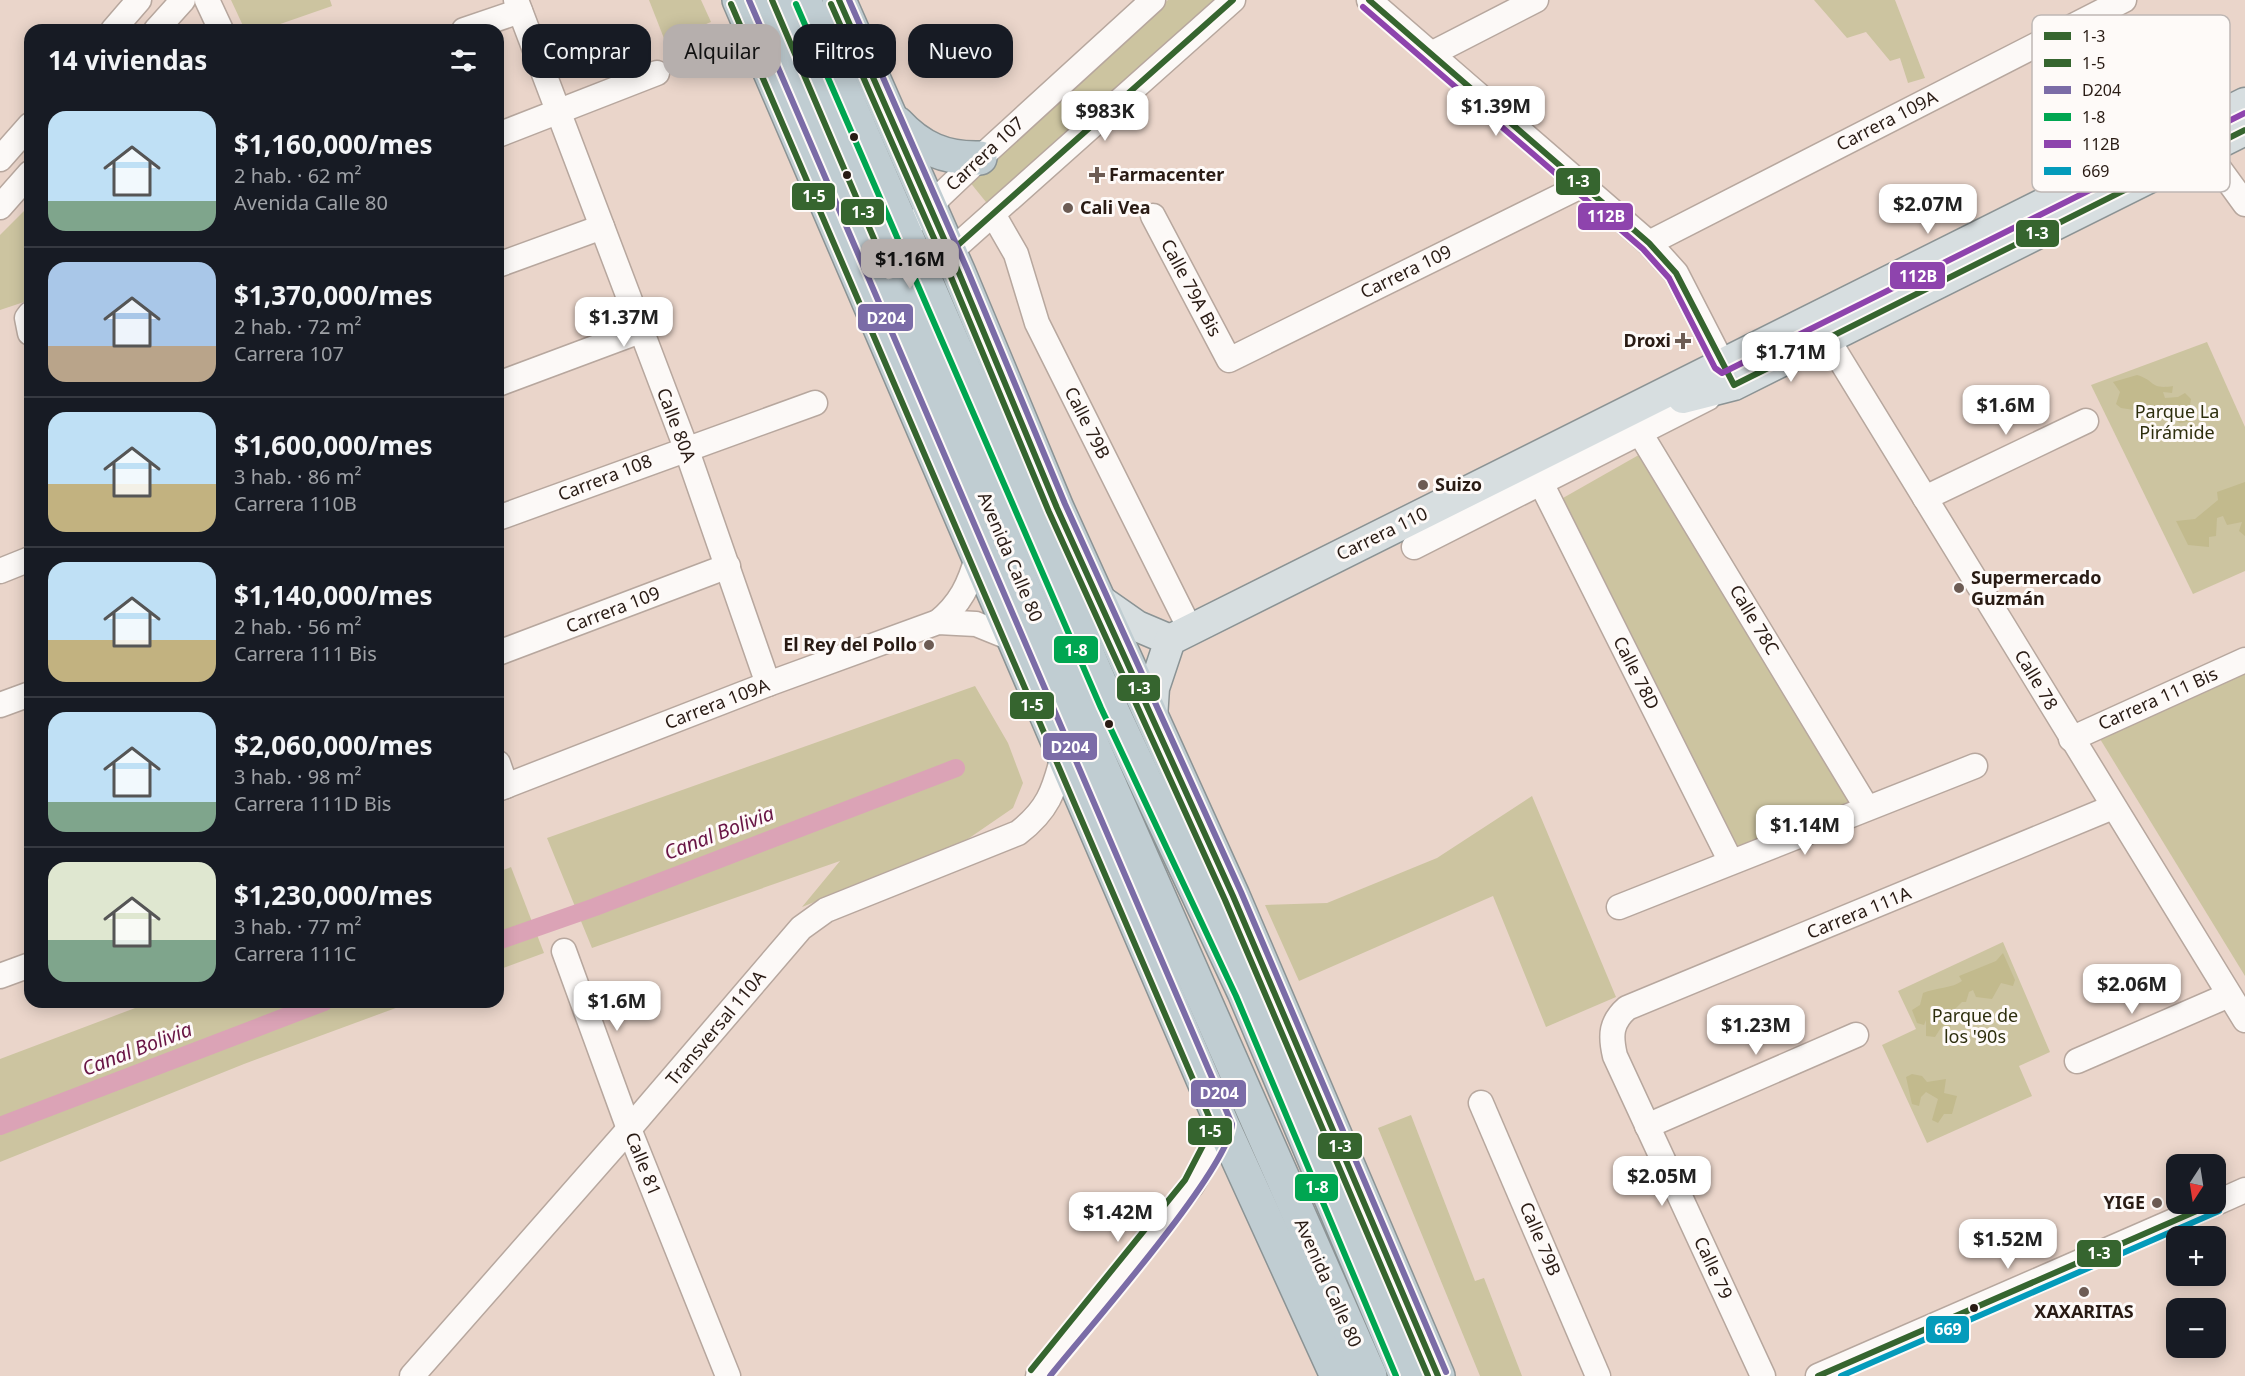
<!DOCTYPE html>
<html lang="es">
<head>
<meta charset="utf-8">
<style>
  body { margin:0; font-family:"Noto Sans",sans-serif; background:#20242c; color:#f1f3f6; height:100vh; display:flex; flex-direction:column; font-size:22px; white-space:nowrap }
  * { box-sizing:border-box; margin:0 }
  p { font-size:20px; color:#9ea1a6 }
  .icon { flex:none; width:33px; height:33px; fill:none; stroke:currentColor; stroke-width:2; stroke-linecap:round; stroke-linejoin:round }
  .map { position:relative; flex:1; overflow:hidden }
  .panel { position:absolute; left:24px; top:24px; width:480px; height:984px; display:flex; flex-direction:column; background:#171b24; border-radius:18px; box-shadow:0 3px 15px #0003 }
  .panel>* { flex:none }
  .hud { position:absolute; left:522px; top:24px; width:570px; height:54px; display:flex; gap:12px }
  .needle { width:39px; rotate:192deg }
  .buttons { position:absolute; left:2166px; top:1154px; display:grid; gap:12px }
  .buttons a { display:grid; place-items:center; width:60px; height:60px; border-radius:12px; background:#171b24; box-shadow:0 3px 15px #0003; font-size:30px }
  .price { position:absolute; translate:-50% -51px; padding:0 14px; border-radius:12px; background:#fff; color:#222; font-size:20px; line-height:39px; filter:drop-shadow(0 2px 3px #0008) }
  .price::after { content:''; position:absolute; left:50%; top:36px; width:18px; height:14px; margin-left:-9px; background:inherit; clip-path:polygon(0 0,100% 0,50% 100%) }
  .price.on { background:#b6afad; color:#111 }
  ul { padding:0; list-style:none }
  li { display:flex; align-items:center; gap:18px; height:150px; padding:0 24px }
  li+li { border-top:2px solid #363941 }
  li span { display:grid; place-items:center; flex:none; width:168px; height:120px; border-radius:18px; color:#555 }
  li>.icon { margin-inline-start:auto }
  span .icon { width:72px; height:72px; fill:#fffc; stroke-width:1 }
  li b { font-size:26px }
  h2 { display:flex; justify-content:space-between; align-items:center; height:72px; padding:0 24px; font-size:26px }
  .tag { padding:0 21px; border-radius:18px; background:#171b24; box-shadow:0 3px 15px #0003; font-size:21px; line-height:54px }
  .tag.on { background:#b6afad; color:#111 }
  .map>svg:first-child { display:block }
  .green { fill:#ccc4a0 }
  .forest { fill:#c2ba8d }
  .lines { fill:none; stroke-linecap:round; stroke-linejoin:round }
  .canal { stroke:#dba3b6; stroke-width:18 }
  .minor-casing { stroke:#b7a79e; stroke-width:27 }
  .major-casing { stroke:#8b9394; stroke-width:33 }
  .highway-casing { stroke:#8b9394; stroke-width:36 }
  .minor { stroke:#fcf9f7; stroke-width:24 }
  .major { stroke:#d7dee0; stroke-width:30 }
  .highway { stroke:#c0cdd2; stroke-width:33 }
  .bus-1-casing { stroke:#fefaf8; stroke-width:10 }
  .bus-2-casing { stroke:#fefaf8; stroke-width:10 }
  .bus-3-casing { stroke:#fefaf8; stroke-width:10 }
  .bus-4-casing { stroke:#fefaf8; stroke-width:10 }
  .bus-5-casing { stroke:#fefaf8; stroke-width:10 }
  .bus-6-casing { stroke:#fefaf8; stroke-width:10 }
  .bus-1 { stroke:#36652f; stroke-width:6 }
  .bus-2 { stroke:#36652f; stroke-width:6 }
  .bus-3 { stroke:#7b6ca7; stroke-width:6 }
  .bus-4 { stroke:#00a651; stroke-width:6 }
  .bus-5 { stroke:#8e44ad; stroke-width:6 }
  .bus-6 { stroke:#049bbb; stroke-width:6 }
  .bus-dot { fill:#291b14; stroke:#fefaf8; stroke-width:2 }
  .poi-dot { fill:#6d5c54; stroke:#fefaf8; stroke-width:2 }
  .labels { text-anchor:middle; stroke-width:6; stroke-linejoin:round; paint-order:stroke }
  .street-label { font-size:18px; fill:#291b14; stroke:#fefaf8 }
  .poi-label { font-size:18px; font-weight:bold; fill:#291b14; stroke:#fefaf8; text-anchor:start }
  .park-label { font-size:18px; fill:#2d2e0d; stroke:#fefaf8 }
  .water-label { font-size:20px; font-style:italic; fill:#691545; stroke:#fefaf8 }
  .key { fill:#fefaf8; stroke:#beb7b4; stroke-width:1.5 }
  .key-label { font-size:16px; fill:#291b14 }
  .line-badge { stroke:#fefaf8; stroke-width:2 }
  .badge-label { font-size:16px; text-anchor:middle; font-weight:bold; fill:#fff }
</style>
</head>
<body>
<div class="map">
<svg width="2245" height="1376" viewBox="0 0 2245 1376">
  <rect width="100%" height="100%" fill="#ead5ca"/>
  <g class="green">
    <path d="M 231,0 L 330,0 L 332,6 L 263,30 L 245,30 Z"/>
    <path d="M 649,0 L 701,0 L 711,22 L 665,41 Z"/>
    <path d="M 1168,0 L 1218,0 L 990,207 L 969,181 Z"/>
    <path d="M 1814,0 L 1895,0 L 1925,78 L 1908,83 L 1900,58 L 1890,61 L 1866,32 L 1847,38 Z"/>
    <path d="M 30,205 L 30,300 L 0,310 L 0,235 Z"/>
    <path d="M 2207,342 L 2245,427 L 2245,571 L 2193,594 L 2091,385 Z"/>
    <path d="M 1644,452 L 1849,792 L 1849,804 L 1737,851 L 1727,842 L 1563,498 Z"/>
    <path d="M 2245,668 L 2245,976 L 2097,734 Z"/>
    <path d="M 975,686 L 1008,743 L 1023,783 L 1013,808 L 962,843 L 802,907 L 840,861 L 592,948 L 547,838 Z"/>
    <path d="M 1532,796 L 1616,997 L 1546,1027 L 1493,896 L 1299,981 L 1265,905 L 1327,903 L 1437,858 Z"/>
    <path d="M 511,867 L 544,953 L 498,970 L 498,872 Z"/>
    <path d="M 2003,942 L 2050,1052 L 2019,1066 L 2032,1096 L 1927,1143 L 1882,1045 L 1916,1029 L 1898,991 Z"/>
    <path d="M 151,1002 L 412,1002 L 244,1064 L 0,1162 L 0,1059 Z"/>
    <path d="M 1411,1115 L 1475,1281 L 1484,1278 L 1522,1376 L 1480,1376 L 1378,1128 Z"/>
  </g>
  <g class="forest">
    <path d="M 2137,375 C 2155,380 2150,390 2173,386 L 2172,393 L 2163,392 L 2165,398 L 2178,397 L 2185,393 L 2191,399 L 2190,405 L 2194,411 L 2194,421 L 2180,423 L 2173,419 L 2171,412 L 2166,408 L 2167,419 L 2154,421 L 2151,414 L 2144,410 L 2138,416 L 2134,410 L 2121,408 L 2116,404 L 2120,392 L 2113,382 Z"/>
    <path d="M 2245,482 L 2245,536 L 2239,531 L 2242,522 L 2227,525 L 2223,516 L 2217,518 L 2216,536 L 2209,537 L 2209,547 L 2188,545 L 2176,521 L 2195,519 L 2218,500 L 2217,492 Z"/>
    <path d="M 2003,953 L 2015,980 L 2013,986 L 2001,983 L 1992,999 L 1976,997 L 1973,990 L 1969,992 L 1966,1002 L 1962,1002 L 1954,1010 L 1959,1018 L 1952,1021 L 1950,1029 L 1942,1026 L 1935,1037 L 1926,1036 L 1926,1020 L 1924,1025 L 1917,1023 L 1912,1010 L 1920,1005 L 1923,993 C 1935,988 1953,988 1962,981 L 1959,976 L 1996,961 Z"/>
    <path d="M 1912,1074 L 1922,1076 L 1927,1082 L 1946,1079 L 1944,1093 L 1957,1096 L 1952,1114 L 1944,1114 L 1938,1123 L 1932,1120 L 1938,1099 L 1926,1092 L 1921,1097 L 1919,1106 L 1912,1104 L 1906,1077 Z"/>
  </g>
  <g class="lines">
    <g class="canal">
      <path d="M 498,941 L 595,907 L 956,768"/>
      <path d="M 0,1126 L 324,1002"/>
    </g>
    <defs>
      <g id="minor">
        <path d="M 207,0 L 221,30"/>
        <path d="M 516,0 L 686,448 L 768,684"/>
        <path d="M 1369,0 L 1649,243 L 1676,273 L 1731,380"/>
        <path d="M 113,30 L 139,0"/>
        <path d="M 156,30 L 183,0"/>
        <path d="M 464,30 L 520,11"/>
        <path d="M 1431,54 L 1536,0"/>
        <path d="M 498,135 L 657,73"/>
        <path d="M 2205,149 L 2245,204"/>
        <path d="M 0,159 L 30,125"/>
        <path d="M 0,207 L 30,173"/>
        <path d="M 993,214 L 1016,254 L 1037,323 L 1190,629"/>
        <path d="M 1153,216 L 1229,360 L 1583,185"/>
        <path d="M 921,218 L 941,195 L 980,158 L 1153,0"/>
        <path d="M 1649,243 L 2124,0"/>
        <path d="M 498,265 L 602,227"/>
        <path d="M 903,270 L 949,253 L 1233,0"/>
        <path d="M 30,314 L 27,318 L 30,333"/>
        <path d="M 1827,338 L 2245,1020"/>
        <path d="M 498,384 L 640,331"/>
        <path d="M 1640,433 L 1867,808"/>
        <path d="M 1541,483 L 1731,862"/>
        <path d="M 1925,498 L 2086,421"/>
        <path d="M 498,518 L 815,403"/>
        <path d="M 1414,547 L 1708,398"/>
        <path d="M 0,571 L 30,559"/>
        <path d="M 938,622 C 960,604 970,584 977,557"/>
        <path d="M 498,653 L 728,566"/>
        <path d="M 0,705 L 30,694"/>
        <path d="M 2071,739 L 2245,660"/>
        <path d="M 498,763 L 506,786"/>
        <path d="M 498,789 L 768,684 L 938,622 L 976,624 L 1013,639"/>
        <path d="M 1619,907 L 1975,766"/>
        <path d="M 564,951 L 629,1129 L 728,1376"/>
        <path d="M 0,976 L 30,965"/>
        <path d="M 2077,1061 L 2229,995"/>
        <path d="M 1481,1103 L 1598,1376"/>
        <path d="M 1647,1126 L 1856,1035"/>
        <path d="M 2216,1203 L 2245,1190"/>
        <path d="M 412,1376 L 629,1129 L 801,928 L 826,910 L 1018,833 C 1048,810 1054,791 1063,756"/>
        <path d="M 1038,1376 L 1192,1185 L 1212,1151 L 1223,1126"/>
        <path d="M 1763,1376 L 1615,1056 C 1610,1035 1611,1022 1627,1008 L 2113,807"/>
        <path d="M 1818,1376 L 2215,1203"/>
      </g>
      <g id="major">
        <path d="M 1683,398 L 1734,385 L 2245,130"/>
        <path d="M 1097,598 L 1137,626 L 1170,640"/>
        <path d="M 1152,718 L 1154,688 L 1170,640 L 2245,103"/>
      </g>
      <g id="highway">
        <path d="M 739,0 L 1223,1126 L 1337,1376"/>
        <path d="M 772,0 L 1031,606 L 1370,1376"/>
        <path d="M 804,0 L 1109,704 L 1244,992 L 1406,1376"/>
        <path d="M 839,0 L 959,273 L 1057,508 L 1233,896 L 1438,1376"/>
        <path d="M 897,123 C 920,148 945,159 980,158"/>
      </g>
    </defs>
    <use href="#minor" class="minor-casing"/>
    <use href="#major" class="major-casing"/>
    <use href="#highway" class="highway-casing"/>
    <use href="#minor" class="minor"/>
    <use href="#major" class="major"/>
    <use href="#highway" class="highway"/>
    <defs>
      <g id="bus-1">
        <path d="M 772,0 L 889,274 L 949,253 L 1233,0"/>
        <path d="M 839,0 L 959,273 L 1057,508 L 1233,896 L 1438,1376"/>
        <path d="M 1369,0 L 1649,243 L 1676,273 L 1734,385 L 2245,130"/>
        <path d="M 1818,1376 L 2215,1203"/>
      </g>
      <g id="bus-2">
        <path d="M 731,4 L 1213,1126 L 1185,1180 L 1031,1370"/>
        <path d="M 831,4 L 951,277 L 1049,512 L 1225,900 L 1428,1376"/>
      </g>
      <g id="bus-3">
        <path d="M 749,0 L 1232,1124 C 1229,1170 1085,1332 1050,1376"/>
        <path d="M 849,0 L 967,269 L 1065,504 L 1241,892 L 1446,1372"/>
      </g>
      <path id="bus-4" d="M 796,4 L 1101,708 L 1236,996 L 1396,1376"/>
      <path id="bus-5" d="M 1363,7 L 1643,249 L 1669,278 L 1715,368 L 1722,373 L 2245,113"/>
      <path id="bus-6" d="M 1841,1376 L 2219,1211"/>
    </defs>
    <use href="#bus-1" class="bus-1-casing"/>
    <use href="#bus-2" class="bus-2-casing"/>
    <use href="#bus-3" class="bus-3-casing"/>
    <use href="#bus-4" class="bus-4-casing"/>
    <use href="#bus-5" class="bus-5-casing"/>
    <use href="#bus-6" class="bus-6-casing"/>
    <use href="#bus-1" class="bus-1"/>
    <use href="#bus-2" class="bus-2"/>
    <use href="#bus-3" class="bus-3"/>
    <use href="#bus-4" class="bus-4"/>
    <use href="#bus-5" class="bus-5"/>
    <use href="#bus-6" class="bus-6"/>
  </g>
  <g class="bus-dot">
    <circle cx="854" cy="137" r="5"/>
    <circle cx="847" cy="175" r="5"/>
    <circle cx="1109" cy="724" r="5"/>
    <circle cx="1974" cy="1308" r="5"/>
  </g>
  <g class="poi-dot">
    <path d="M1094 166h6v6h6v6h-6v6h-6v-6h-6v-6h6z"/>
    <circle cx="1068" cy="208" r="6"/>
    <path d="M1680 332h6v6h6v6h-6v6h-6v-6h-6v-6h6z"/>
    <circle cx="1423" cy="485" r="6"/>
    <circle cx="1959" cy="588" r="6"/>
    <circle cx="929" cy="645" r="6"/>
    <circle cx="2157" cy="1203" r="6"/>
    <circle cx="2084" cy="1292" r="6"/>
  </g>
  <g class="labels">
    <g class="street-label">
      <text transform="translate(1887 121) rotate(-27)" y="6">Carrera 109A</text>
      <text transform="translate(985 154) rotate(-43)" y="6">Carrera 107</text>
      <text transform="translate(1406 272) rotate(-26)" y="6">Carrera 109</text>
      <text transform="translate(1191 288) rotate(62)" y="6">Calle 79A Bis</text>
      <text transform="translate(1087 423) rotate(63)" y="6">Calle 79B</text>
      <text transform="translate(676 425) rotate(69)" y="6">Calle 80A</text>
      <text transform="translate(605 478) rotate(-21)" y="6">Carrera 108</text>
      <text transform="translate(1382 534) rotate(-26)" y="6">Carrera 110</text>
      <text transform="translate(1010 557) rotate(67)" y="6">Avenida Calle 80</text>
      <text transform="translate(613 610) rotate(-21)" y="6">Carrera 109</text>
      <text transform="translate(1754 620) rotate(59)" y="6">Calle 78C</text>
      <text transform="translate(1636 673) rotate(63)" y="6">Calle 78D</text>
      <text transform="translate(2036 680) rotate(59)" y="6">Calle 78</text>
      <text transform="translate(2158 699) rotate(-24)" y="6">Carrera 111 Bis</text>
      <text transform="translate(717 704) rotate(-21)" y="6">Carrera 109A</text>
      <text transform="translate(1859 913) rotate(-22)" y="6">Carrera 111A</text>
      <text transform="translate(716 1028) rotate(-50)" y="6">Transversal 110A</text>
      <text transform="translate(643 1164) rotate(68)" y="6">Calle 81</text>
      <text transform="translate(1540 1239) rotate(67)" y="6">Calle 79B</text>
      <text transform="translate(1713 1268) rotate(65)" y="6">Calle 79</text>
      <text transform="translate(1328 1283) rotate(66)" y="6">Avenida Calle 80</text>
    </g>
    <g class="poi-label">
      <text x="1109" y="181">Farmacenter</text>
      <text x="1080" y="214">Cali Vea</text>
      <text x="1671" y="347" text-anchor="end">Droxi</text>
      <text x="1435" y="491">Suizo</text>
      <text x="1971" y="584">Supermercado<tspan x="1971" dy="21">Guzmán</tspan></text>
      <text x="917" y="651" text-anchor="end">El Rey del Pollo</text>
      <text x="2145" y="1209" text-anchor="end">YIGE</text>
      <text x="2084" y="1318" text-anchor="middle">XAXARITAS</text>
    </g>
    <g class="park-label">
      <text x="2177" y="418">Parque La<tspan x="2177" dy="21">Pirámide</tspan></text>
      <text x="1975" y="1022">Parque de<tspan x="1975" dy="21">los '90s</tspan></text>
    </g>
    <g class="water-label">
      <text transform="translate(719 833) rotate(-21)" y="7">Canal Bolivia</text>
      <text transform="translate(137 1049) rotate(-21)" y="7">Canal Bolivia</text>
    </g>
  </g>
  <rect x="2032" y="15" width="198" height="177" rx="9" class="key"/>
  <rect x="2044" y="32" width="27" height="8" fill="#36652f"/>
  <rect x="2044" y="59" width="27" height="8" fill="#36652f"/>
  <rect x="2044" y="86" width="27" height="8" fill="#7b6ca7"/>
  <rect x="2044" y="113" width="27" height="8" fill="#00a651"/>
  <rect x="2044" y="140" width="27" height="8" fill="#8e44ad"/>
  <rect x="2044" y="167" width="27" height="8" fill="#049bbb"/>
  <g class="key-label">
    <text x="2082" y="42">1-3</text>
    <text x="2082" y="69">1-5</text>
    <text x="2082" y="96">D204</text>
    <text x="2082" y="123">1-8</text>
    <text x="2082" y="150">112B</text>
    <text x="2082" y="177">669</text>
  </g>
  <g class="line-badge">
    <rect x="1555" y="167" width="46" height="29" rx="6" fill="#36652f"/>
    <rect x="791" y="182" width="45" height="29" rx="6" fill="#36652f"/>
    <rect x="840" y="198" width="45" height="28" rx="6" fill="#36652f"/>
    <rect x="1577" y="202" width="57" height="29" rx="6" fill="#8e44ad"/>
    <rect x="2015" y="219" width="45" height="29" rx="6" fill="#36652f"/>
    <rect x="1889" y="261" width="57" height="29" rx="6" fill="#8e44ad"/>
    <rect x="857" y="303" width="57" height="29" rx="6" fill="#7b6ca7"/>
    <rect x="1053" y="635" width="46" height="29" rx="6" fill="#00a651"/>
    <rect x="1116" y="674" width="45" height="28" rx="6" fill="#36652f"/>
    <rect x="1009" y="691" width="46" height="29" rx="6" fill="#36652f"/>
    <rect x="1042" y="732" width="56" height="29" rx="6" fill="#7b6ca7"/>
    <rect x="1190" y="1079" width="57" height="29" rx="6" fill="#7b6ca7"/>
    <rect x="1187" y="1117" width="46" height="29" rx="6" fill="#36652f"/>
    <rect x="1317" y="1132" width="46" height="28" rx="6" fill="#36652f"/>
    <rect x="1294" y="1173" width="45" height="29" rx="6" fill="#00a651"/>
    <rect x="2076" y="1239" width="46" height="29" rx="6" fill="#36652f"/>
    <rect x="1925" y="1315" width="45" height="29" rx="6" fill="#049bbb"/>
  </g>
  <g class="badge-label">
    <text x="1578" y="187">1-3</text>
    <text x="814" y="202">1-5</text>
    <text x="863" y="218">1-3</text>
    <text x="1606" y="222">112B</text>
    <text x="2037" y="239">1-3</text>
    <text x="1918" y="282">112B</text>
    <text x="886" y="324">D204</text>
    <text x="1076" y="656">1-8</text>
    <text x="1139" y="694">1-3</text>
    <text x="1032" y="711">1-5</text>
    <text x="1070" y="753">D204</text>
    <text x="1219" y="1099">D204</text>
    <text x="1210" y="1137">1-5</text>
    <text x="1340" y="1152">1-3</text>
    <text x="1317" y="1193">1-8</text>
    <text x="2099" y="1259">1-3</text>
    <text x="1948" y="1335">669</text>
  </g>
</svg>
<div class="buttons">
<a><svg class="needle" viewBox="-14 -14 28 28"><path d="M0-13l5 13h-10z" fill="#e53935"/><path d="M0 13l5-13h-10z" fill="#9ea1a6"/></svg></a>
<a>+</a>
<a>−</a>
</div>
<b class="price" style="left:1496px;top:137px">$1.39M</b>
<b class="price" style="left:1105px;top:142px">$983K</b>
<b class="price" style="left:1928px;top:235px">$2.07M</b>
<b class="price on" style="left:910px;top:290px">$1.16M</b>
<b class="price" style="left:624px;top:348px">$1.37M</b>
<b class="price" style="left:1791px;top:383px">$1.71M</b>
<b class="price" style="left:2006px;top:436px">$1.6M</b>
<b class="price" style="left:1805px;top:856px">$1.14M</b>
<b class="price" style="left:2132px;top:1015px">$2.06M</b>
<b class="price" style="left:617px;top:1032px">$1.6M</b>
<b class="price" style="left:1756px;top:1056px">$1.23M</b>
<b class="price" style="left:1662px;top:1207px">$2.05M</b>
<b class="price" style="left:1118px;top:1243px">$1.42M</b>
<b class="price" style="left:2008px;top:1270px">$1.52M</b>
<div class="hud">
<a class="tag">Comprar</a>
<a class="tag on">Alquilar</a>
<a class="tag">Filtros</a>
<a class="tag">Nuevo</a>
</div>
<section class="panel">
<h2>14 viviendas<svg class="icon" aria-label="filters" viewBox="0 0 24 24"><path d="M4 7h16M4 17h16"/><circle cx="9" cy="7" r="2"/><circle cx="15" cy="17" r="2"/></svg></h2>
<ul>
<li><span style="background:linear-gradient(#bfe0f5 75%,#7fa58c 0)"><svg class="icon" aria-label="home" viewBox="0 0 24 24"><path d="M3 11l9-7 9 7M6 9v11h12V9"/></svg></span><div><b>$1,160,000/mes</b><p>2 hab. · 62 m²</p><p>Avenida Calle 80</p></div></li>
<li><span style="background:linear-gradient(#a9c7e8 70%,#b9a48a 0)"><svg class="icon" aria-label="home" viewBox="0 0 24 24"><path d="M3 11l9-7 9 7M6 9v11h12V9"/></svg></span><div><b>$1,370,000/mes</b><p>2 hab. · 72 m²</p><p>Carrera 107</p></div></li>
<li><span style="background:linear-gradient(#bfe0f5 60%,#c2b280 0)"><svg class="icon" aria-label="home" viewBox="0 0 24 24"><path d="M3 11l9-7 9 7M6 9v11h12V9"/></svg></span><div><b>$1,600,000/mes</b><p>3 hab. · 86 m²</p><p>Carrera 110B</p></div></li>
<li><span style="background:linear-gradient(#bfe0f5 65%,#c2b280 0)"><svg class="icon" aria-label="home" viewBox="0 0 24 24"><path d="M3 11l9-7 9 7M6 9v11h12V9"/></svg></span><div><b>$1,140,000/mes</b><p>2 hab. · 56 m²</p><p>Carrera 111 Bis</p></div></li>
<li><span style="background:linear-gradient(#bfe0f5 75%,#7fa58c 0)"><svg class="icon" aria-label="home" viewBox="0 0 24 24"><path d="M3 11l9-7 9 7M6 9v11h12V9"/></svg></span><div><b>$2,060,000/mes</b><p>3 hab. · 98 m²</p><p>Carrera 111D Bis</p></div></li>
<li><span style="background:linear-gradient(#dfe7d0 65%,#7fa58c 0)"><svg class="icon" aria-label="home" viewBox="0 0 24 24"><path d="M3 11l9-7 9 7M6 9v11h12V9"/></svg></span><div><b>$1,230,000/mes</b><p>3 hab. · 77 m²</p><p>Carrera 111C</p></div></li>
</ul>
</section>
</div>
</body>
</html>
